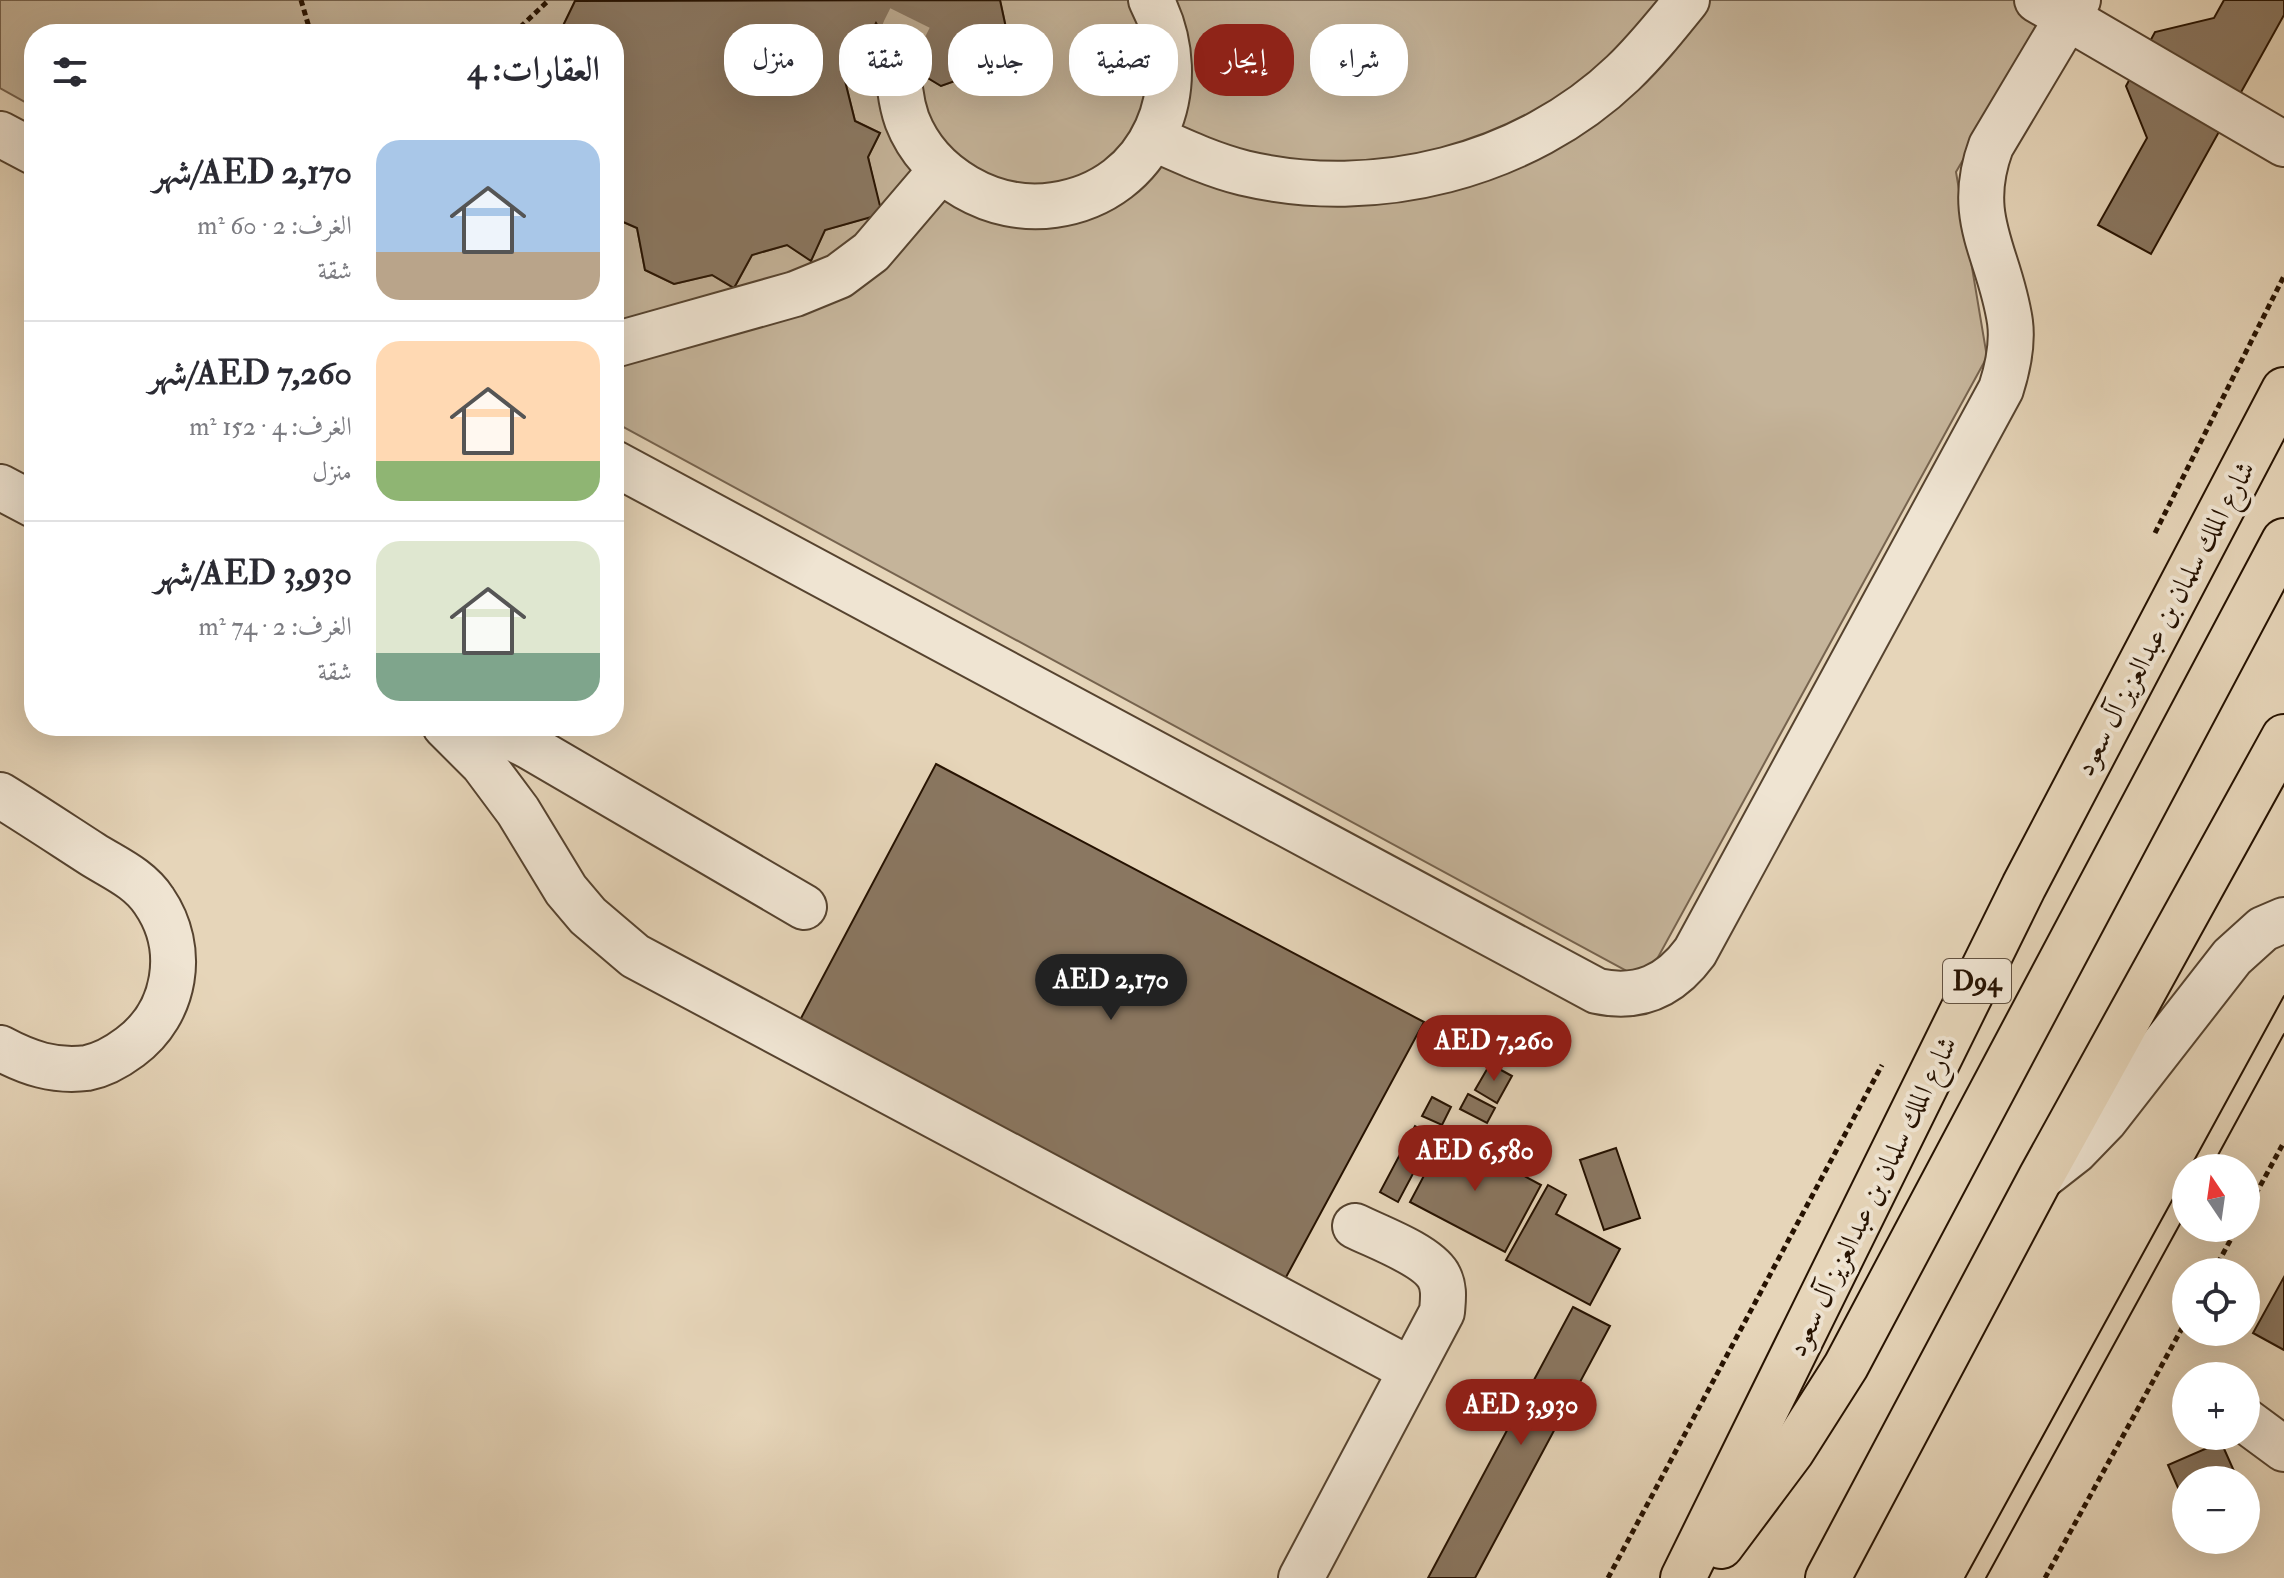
<!DOCTYPE html>
<html lang="ar">
<head>
<meta charset="utf-8">
<style>
  body { margin:0; font-family:"IM FELL Double Pica",Amiri,serif; background:#f7f7f7; color:#2b2b33; direction:rtl; height:100vh; display:flex; flex-direction:column; font-size:30px; white-space:nowrap }
  * { box-sizing:border-box; margin:0 }
  p { font-size:26px; color:#7c7c81 }
  .icon { flex:none; width:44px; height:44px; fill:none; stroke:currentColor; stroke-width:2; stroke-linecap:round; stroke-linejoin:round }
  .map { position:relative; flex:1; overflow:hidden; direction:ltr }
  .panel { position:absolute; left:24px; top:24px; width:600px; height:712px; display:flex; flex-direction:column; background:#fff; border-radius:32px; box-shadow:0 8px 32px #0002; direction:rtl }
  .panel>* { flex:none }
  .banner { position:absolute; left:648px; top:24px; width:760px; height:72px; direction:rtl; display:flex; gap:16px }
  .needle { width:52px; rotate:347deg }
  .tools { position:absolute; left:2172px; top:1154px; display:grid; gap:16px }
  .tools a { display:grid; place-items:center; width:88px; height:88px; border-radius:50%; background:#fff; box-shadow:0 8px 32px #0002; font-size:40px }
  .price { position:absolute; translate:-50% -68px; padding:0 18px; border-radius:28px; background:#8f2418; color:#fff; font-size:26px; line-height:52px; filter:drop-shadow(0 2px 4px #0008) }
  .price::after { content:''; position:absolute; left:50%; top:48px; width:24px; height:18px; margin-left:-12px; background:inherit; clip-path:polygon(0 0,100% 0,50% 100%) }
  .price.active { background:#222; color:#fff }
  ul { padding:0; list-style:none }
  li { display:flex; align-items:center; gap:24px; height:200px; padding:0 24px }
  li+li { border-top:2px solid #e1e1e2 }
  li span { display:grid; place-items:center; flex:none; width:224px; height:160px; border-radius:24px; color:#555 }
  li>.icon { margin-inline-start:auto }
  span .icon { width:96px; height:96px; fill:#fffc; stroke-width:1 }
  li b { font-size:34px }
  h2 { display:flex; justify-content:space-between; align-items:center; height:96px; padding:0 24px; font-size:34px }
  .chip { padding:0 28px; border-radius:32px; background:#fff; box-shadow:0 8px 32px #0002; font-size:28px; line-height:72px }
  .chip.active { background:#8f2418; color:#fff }
  .map>svg:first-child { display:block }
  .green { fill:#c5b49a; stroke:#76634e; stroke-width:2 }
  .building { fill:#8a7761; stroke:#261201; stroke-width:2 }
  .lines { fill:none; stroke-linecap:round; stroke-linejoin:round }
  .minor-tunnel { stroke:#c0ae94; stroke-width:44; stroke-dasharray:44 22; stroke-linecap:butt }
  .minor-casing { stroke:#56432f; stroke-width:48 }
  .major-casing { stroke:#261201; stroke-width:48 }
  .path { stroke:#261201; stroke-width:5; stroke-dasharray:6 4; stroke-linecap:butt }
  .minor { stroke:#efe4d2; stroke-width:44 }
  .major { stroke:#e6d5b9; stroke-width:44 }
  .tram { stroke:#261201; stroke-width:2 }
  .labels { text-anchor:middle; stroke-width:8; stroke-linejoin:round; paint-order:stroke }
  .shield { fill:#efe4d2; stroke:#625140; stroke-width:2 }
  .shield-label { font-size:26px; font-weight:bold; fill:#261201 }
  .street-label { font-size:28px; fill:#261201; stroke:#efe4d2 }
</style>
</head>
<body>
<div class="map">
<svg width="2284" height="1578" viewBox="0 0 2284 1578">
  <rect width="100%" height="100%" fill="#e6d5b9"/>
  <filter id="stains"><feTurbulence type="fractalNoise" baseFrequency=".0025" numOctaves="4"/><feColorMatrix values="0 0 0 0 .2 0 0 0 0 .09 0 0 0 0 .02 0 0 0 .5 -.17"/></filter>
  <radialGradient id="worn" r=".72"><stop offset=".6" stop-color="#630" stop-opacity="0"/><stop offset="1" stop-color="#630" stop-opacity=".3"/></radialGradient>
  <g class="green">
    <path d="M 0,0 L 578,0 L 575,1 L 559,34 L 34,34 L 34,107 L 0,88 Z"/>
    <path d="M 1000,0 L 2056,0 L 1956,172 L 1987,357 L 1645,981 L 614,422 L 614,218 L 637,228 L 645,270 L 674,284 L 712,275 L 734,288 L 752,255 L 787,245 L 811,260 L 825,230 L 881,214 L 868,157 L 880,133 L 855,121 L 845,81 L 876,23 L 898,60 L 941,86 L 986,70 L 1006,28 Z"/>
  </g>
  <g class="building">
    <path d="M 1000,0 L 1006,28 L 986,70 L 941,86 L 898,60 L 876,23 L 845,81 L 855,121 L 880,133 L 868,157 L 882,214 L 825,230 L 811,261 L 787,245 L 752,255 L 734,288 L 712,275 L 674,284 L 645,270 L 637,228 L 614,218 L 614,34 L 559,34 L 575,1 Z"/>
    <path d="M 2224,0 L 2284,0 L 2284,15 L 2151,254 L 2098,225 L 2147,138 L 2126,86 L 2155,32 L 2214,18 Z"/>
    <path d="M 936,764 L 1424,1022 L 1285,1279 L 799,1022 Z"/>
    <path d="M 1490,1064 L 1512,1076 L 1497,1103 L 1475,1090 Z"/>
    <path d="M 1468,1094 L 1495,1108 L 1487,1123 L 1460,1109 Z"/>
    <path d="M 1432,1097 L 1451,1107 L 1442,1125 L 1422,1116 Z"/>
    <path d="M 1415,1126 L 1433,1136 L 1398,1202 L 1380,1192 Z"/>
    <path d="M 1446,1134 L 1541,1185 L 1505,1252 L 1410,1202 Z"/>
    <path d="M 1616,1148 L 1640,1218 L 1604,1230 L 1580,1160 Z"/>
    <path d="M 1548,1185 L 1566,1195 L 1556,1214 L 1620,1249 L 1590,1305 L 1506,1260 Z"/>
    <path d="M 2284,1277 L 2284,1350 L 2253,1333 Z"/>
    <path d="M 1573,1307 L 1610,1326 L 1475,1578 L 1428,1578 Z"/>
    <path d="M 2221,1442 L 2238,1480 L 2186,1480 L 2186,1506 L 2168,1465 Z"/>
  </g>
  <g class="lines">
    <path class="minor-tunnel" d="M 898,60 L 904,30 L 919,0"/>
    <defs>
      <g id="minor">
        <path d="M 2037,0 L 2284,144"/>
        <path d="M 898,60 C 899,81 900,100 907,120 C 929,177 993,214 1054,205 C 1154,191 1196,85 1151,0"/>
        <path d="M 0,134 L 34,152"/>
        <path d="M 1153,138 C 1182,151 1212,165 1244,173 C 1375,204 1525,167 1623,73 C 1646,51 1666,26 1687,0"/>
        <path d="M 614,345 L 795,294 L 839,276 L 871,252 L 941,170"/>
        <path d="M 614,463 L 1597,991 C 1639,1000 1670,986 1695,952 L 2001,389 C 2008,367 2013,345 2010,322 C 2000,253 1964,219 1991,146 L 2078,0"/>
        <path d="M 0,487 L 34,505"/>
        <path d="M 445,726 L 483,764 L 518,811 L 566,890 L 588,916 L 635,956 L 1411,1370"/>
        <path d="M 481,726 L 501,732 L 530,747 L 804,907"/>
        <path d="M 0,795 C 31,814 61,834 92,854 C 114,868 139,878 154,901 C 187,949 176,1013 130,1047 C 118,1056 102,1065 87,1068 C 54,1072 28,1063 0,1048"/>
        <path d="M 2043,1176 L 2075,1151 L 2105,1120 L 2232,957 L 2263,929 L 2284,920"/>
        <path d="M 2246,1421 L 2284,1449"/>
        <path d="M 1301,1578 L 1442,1312 C 1443,1299 1445,1287 1438,1275 C 1425,1254 1377,1237 1355,1226"/>
      </g>
      <g id="major">
        <path d="M 1721,1546 L 1792,1451 L 1846,1366 L 2284,541"/>
        <path d="M 1683,1578 L 2024,886 L 2284,390"/>
        <path d="M 1828,1578 L 2041,1177 L 2284,737"/>
      </g>
    </defs>
    <use href="#minor" class="minor-casing"/>
    <use href="#major" class="major-casing"/>
    <g class="path">
      <path d="M 301,0 L 311,34"/>
      <path d="M 513,34 L 549,0"/>
      <path d="M 2155,533 L 2284,276"/>
      <path d="M 2246,1212 L 2284,1142"/>
      <path d="M 2213,1272 L 2237,1228"/>
      <path d="M 1608,1578 L 1882,1065"/>
      <path d="M 2045,1578 L 2186,1321"/>
    </g>
    <use href="#minor" class="minor"/>
    <use href="#major" class="major"/>
    <g class="tram">
      <path d="M 2190,1168 L 2284,996"/>
      <path d="M 2211,1168 L 2284,1034"/>
      <path d="M 1965,1578 L 2186,1175"/>
      <path d="M 1986,1578 L 2186,1213"/>
    </g>
  </g>
  <g class="labels">
    <rect class="shield" x="1943" y="959" width="68" height="44" rx="6"/>
    <g class="shield-label">
      <text x="1977" y="990">D94</text>
    </g>
    <g class="street-label">
      <text transform="translate(2164 618) rotate(-62)" y="10">شارع الملك سلمان بن عبدالعزيز آل سعود</text>
      <text transform="translate(1871 1196) rotate(-64)" y="10">شارع الملك سلمان بن عبدالعزيز آل سعود</text>
    </g>
  </g>
  <rect width="100%" height="100%" filter="url(#stains)"/>
  <rect width="100%" height="100%" fill="url(#worn)"/>
</svg>
<div class="tools">
<a><svg class="needle" viewBox="-14 -14 28 28"><path d="M0-13l5 13h-10z" fill="#e53935"/><path d="M0 13l5-13h-10z" fill="#7c7c81"/></svg></a>
<a><svg class="icon" aria-label="locate" viewBox="0 0 24 24"><circle cx="12" cy="12" r="6"/><path d="M12 2v4M12 18v4M2 12h4M18 12h4"/></svg></a>
<a>+</a>
<a>−</a>
</div>
<b class="price active" style="left:1111px;top:1022px">AED 2,170</b>
<b class="price" style="left:1494px;top:1083px">AED 7,260</b>
<b class="price" style="left:1475px;top:1193px">AED 6,580</b>
<b class="price" style="left:1521px;top:1447px">AED 3,930</b>
<div class="banner">
<a class="chip">شراء</a>
<a class="chip active">إيجار</a>
<a class="chip">تصفية</a>
<a class="chip">جديد</a>
<a class="chip">شقة</a>
<a class="chip">منزل</a>
</div>
<section class="panel">
<h2>العقارات: 4<svg class="icon" aria-label="filters" viewBox="0 0 24 24"><path d="M4 7h16M4 17h16"/><circle cx="9" cy="7" r="2"/><circle cx="15" cy="17" r="2"/></svg></h2>
<ul>
<li><span style="background:linear-gradient(#a9c7e8 70%,#b9a48a 0)"><svg class="icon" aria-label="home" viewBox="0 0 24 24"><path d="M3 11l9-7 9 7M6 9v11h12V9"/></svg></span><div><b>AED 2,170/شهر</b><p>الغرف: 2 · 60 m²</p><p>شقة</p></div></li>
<li><span style="background:linear-gradient(#ffd9b3 75%,#8fb573 0)"><svg class="icon" aria-label="home" viewBox="0 0 24 24"><path d="M3 11l9-7 9 7M6 9v11h12V9"/></svg></span><div><b>AED 7,260/شهر</b><p>الغرف: 4 · 152 m²</p><p>منزل</p></div></li>
<li><span style="background:linear-gradient(#dfe7d0 70%,#7fa58c 0)"><svg class="icon" aria-label="home" viewBox="0 0 24 24"><path d="M3 11l9-7 9 7M6 9v11h12V9"/></svg></span><div><b>AED 3,930/شهر</b><p>الغرف: 2 · 74 m²</p><p>شقة</p></div></li>
</ul>
</section>
</div>
</body>
</html>
